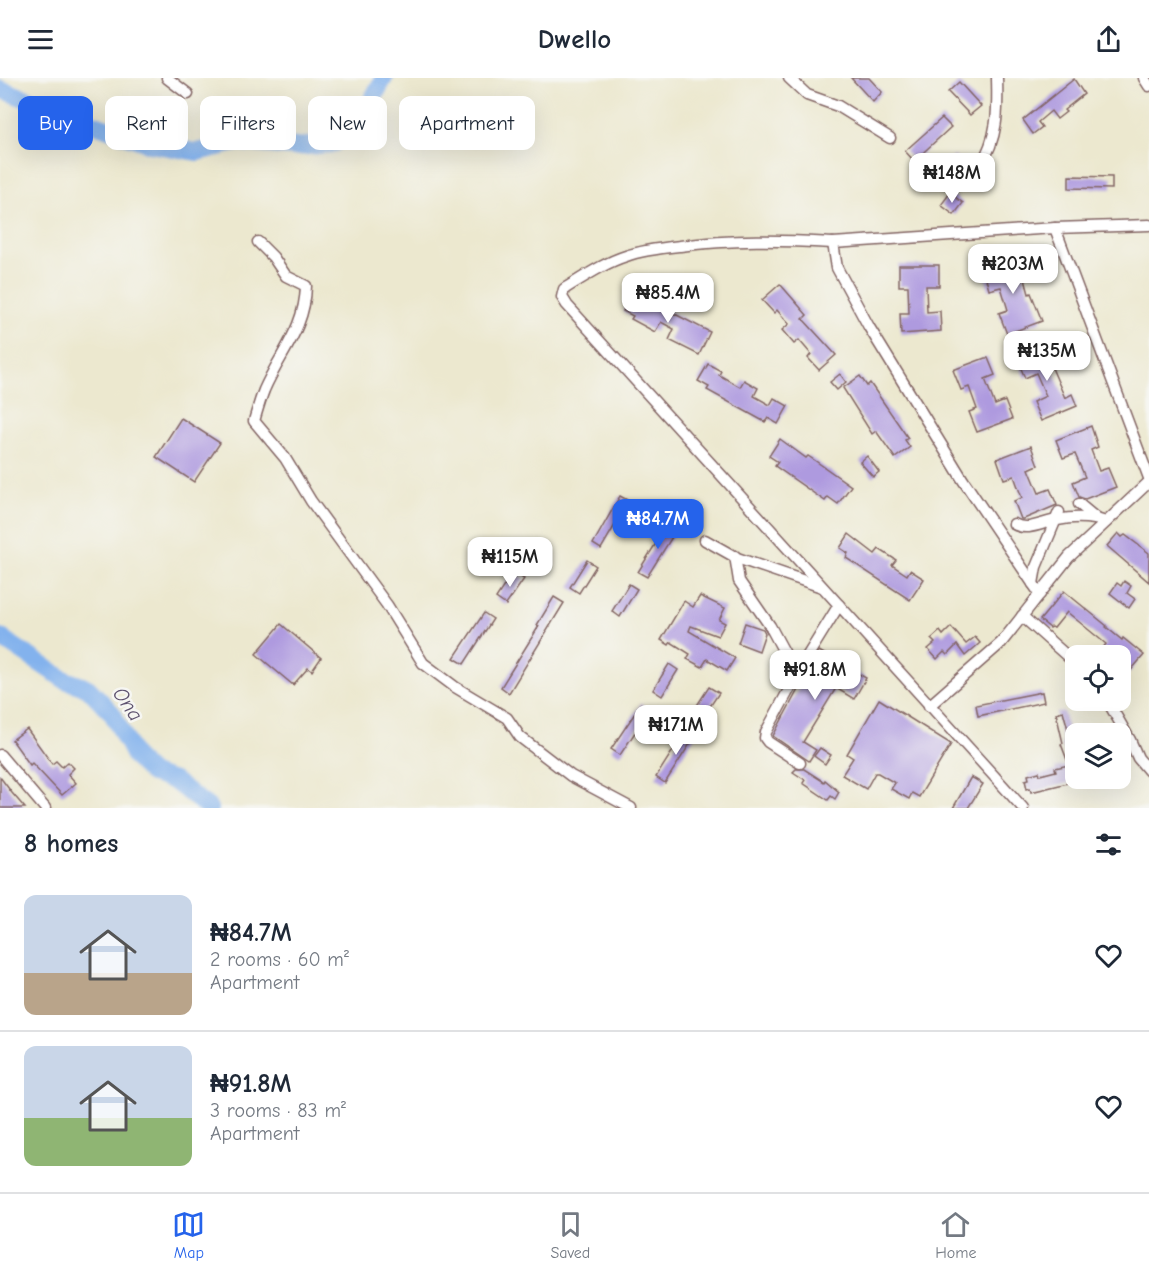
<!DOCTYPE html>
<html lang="en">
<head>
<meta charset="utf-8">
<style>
  body { margin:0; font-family:"Comic Neue",sans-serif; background:#f2f2f3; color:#1f2937; height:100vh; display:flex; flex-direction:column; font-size:22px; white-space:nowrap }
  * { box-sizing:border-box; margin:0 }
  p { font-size:20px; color:#747a83 }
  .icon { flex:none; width:33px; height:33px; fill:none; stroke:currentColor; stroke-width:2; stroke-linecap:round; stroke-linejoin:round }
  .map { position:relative; height:730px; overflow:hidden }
  .details { display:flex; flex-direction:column; background:#fff; flex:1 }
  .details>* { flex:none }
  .banner { position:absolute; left:18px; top:18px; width:600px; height:54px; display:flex; gap:12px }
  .controls { position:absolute; left:1065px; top:567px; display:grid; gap:12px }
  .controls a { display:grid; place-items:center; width:66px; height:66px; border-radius:12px; background:#fff; box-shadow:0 6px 24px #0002; font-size:30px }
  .price { position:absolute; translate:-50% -51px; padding:0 14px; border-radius:12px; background:#fff; color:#222; font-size:20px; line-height:39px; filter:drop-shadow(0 2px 3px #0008) }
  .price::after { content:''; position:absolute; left:50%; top:36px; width:18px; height:14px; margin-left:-9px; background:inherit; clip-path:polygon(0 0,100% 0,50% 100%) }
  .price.on { background:#2563eb; color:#fff }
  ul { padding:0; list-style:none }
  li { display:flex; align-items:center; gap:18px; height:150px; padding:0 24px }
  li+li { border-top:2px solid #e0e1e3 }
  li span { display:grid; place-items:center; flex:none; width:168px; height:120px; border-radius:12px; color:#555 }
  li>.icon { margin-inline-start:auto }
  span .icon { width:72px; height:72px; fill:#fffc; stroke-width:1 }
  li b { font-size:26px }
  h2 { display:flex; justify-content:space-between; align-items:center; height:72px; padding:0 24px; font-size:26px }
  .pill { padding:0 21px; border-radius:12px; background:#fff; box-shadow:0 6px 24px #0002; font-size:21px; line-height:54px }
  .pill.on { background:#2563eb; color:#fff }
  header { display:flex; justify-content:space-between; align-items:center; height:78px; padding:0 24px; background:#fff; font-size:27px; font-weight:700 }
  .tab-bar { display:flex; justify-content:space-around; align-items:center; height:84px; border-top:2px solid #e0e1e3; background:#fff; font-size:16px; color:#747a83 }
  .tab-bar a { display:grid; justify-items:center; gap:3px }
  .tab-bar .on { color:#2563eb }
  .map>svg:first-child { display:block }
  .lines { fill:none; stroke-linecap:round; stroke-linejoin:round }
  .river { stroke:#83b2ed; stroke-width:18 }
  .building { fill:#ae9adf }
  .minor-casing { stroke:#836564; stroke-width:13 }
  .minor { stroke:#fff; stroke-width:10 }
  .labels { text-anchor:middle; stroke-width:5; stroke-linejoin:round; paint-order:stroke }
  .water-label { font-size:21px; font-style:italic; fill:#5e526f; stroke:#f6f6f2 }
</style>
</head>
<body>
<header><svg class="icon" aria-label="menu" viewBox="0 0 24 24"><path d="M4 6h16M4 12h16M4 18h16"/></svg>Dwello<svg class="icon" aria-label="share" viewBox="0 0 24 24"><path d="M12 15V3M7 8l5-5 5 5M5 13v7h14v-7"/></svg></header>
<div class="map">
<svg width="1149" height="730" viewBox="0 0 1149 730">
  <rect width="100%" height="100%" fill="#f6f6f2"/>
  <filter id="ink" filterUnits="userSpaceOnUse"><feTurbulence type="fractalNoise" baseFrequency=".0167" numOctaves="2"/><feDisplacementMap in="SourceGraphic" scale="12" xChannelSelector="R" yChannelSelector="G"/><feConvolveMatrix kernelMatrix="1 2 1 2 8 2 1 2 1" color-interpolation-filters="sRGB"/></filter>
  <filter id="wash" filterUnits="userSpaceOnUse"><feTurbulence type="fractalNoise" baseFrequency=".008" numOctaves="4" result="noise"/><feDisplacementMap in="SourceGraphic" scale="24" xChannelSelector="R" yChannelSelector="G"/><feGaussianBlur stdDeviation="1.35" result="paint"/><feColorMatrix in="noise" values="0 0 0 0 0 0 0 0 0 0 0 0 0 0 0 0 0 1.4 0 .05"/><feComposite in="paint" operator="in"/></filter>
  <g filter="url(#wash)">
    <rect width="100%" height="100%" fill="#ece8cf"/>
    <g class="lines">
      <g class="river">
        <path d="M 0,11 L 150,66 L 197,74 L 239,64 L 293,69 L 332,66 L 356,51 L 384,0"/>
        <path d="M 0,559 L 65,602 L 88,610 L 112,635 L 135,680 L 152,696 L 174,703 L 209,730"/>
      </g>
    </g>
    <g id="blocks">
      <g class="building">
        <path d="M 851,0 L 869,0 L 882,14 L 873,24 Z"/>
        <path d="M 1074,1 L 1084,16 L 1064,32 L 1066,34 L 1057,41 L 1051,33 L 1038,44 L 1042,49 L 1033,56 L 1023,42 Z"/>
        <path d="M 959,4 L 981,28 L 970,37 L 948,14 Z"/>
        <path d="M 942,40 L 951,49 L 914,83 L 905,73 Z"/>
        <path d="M 954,78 L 979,102 L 969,112 L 944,88 Z"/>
        <path d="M 1069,98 L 1112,99 L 1112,111 L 1069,110 Z"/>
        <path d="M 950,115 L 963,125 L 954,137 L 941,127 Z"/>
        <path d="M 1019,179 L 1029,216 L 1031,215 L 1042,243 L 1007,256 L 999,235 L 1008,232 L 1001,209 L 989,212 L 983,190 Z"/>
        <path d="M 899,187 L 939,187 L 939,208 L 926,208 L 927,234 L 940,233 L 941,253 L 901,256 L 900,235 L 909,235 L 908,208 L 899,208 Z"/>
        <path d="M 780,206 L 807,237 L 803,241 L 836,277 L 819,292 L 808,280 L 811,276 L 799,262 L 794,266 L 782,252 L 789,246 L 777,232 L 774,235 L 762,222 Z"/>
        <path d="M 633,215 L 667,235 L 669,233 L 710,254 L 699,277 L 669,262 L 674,251 L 661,244 L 655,254 L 631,241 L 633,238 L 623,233 Z"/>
        <path d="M 1052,266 L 1061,286 L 1052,290 L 1065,320 L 1072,316 L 1077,328 L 1041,343 L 1033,324 L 1046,318 L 1036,295 L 1025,300 L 1017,281 Z"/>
        <path d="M 985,280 L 988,280 L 995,297 L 985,301 L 995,327 L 1005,323 L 1012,341 L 977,354 L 969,334 L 977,331 L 969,309 L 961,312 L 953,292 Z"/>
        <path d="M 708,286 L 721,293 L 719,297 L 740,309 L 744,302 L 758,310 L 754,318 L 770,327 L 774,320 L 788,328 L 778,346 L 768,340 L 765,344 L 707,312 L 709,309 L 698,303 Z"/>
        <path d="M 840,296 L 846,304 L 837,312 L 830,304 Z"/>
        <path d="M 860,298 L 867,308 L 870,305 L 908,360 L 905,362 L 910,369 L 895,380 L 876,353 L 872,356 L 843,310 Z"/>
        <path d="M 181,340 L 220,365 L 194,404 L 156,379 Z"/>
        <path d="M 1091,348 L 1098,369 L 1091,372 L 1099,393 L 1108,390 L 1116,409 L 1085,421 L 1079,419 L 1073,404 L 1085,399 L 1075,376 L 1063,380 L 1056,362 Z"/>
        <path d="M 780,361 L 806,380 L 808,378 L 817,384 L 851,408 L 838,426 L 828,419 L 825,423 L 775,388 L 778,384 L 769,378 Z"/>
        <path d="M 1031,368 L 1038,387 L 1029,391 L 1039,415 L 1050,411 L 1057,427 L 1024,441 L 1021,441 L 1014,423 L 1022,420 L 1014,398 L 1004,401 L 997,381 Z"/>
        <path d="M 867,378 L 879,394 L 873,399 L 860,384 Z"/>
        <path d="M 620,418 L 629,423 L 601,471 L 593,466 Z"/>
        <path d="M 668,446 L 677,451 L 647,499 L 638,494 Z"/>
        <path d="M 1118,455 L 1122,459 L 1125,457 L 1149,475 L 1149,504 L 1107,468 Z"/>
        <path d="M 849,456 L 875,476 L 879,471 L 896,482 L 892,487 L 907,497 L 910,492 L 924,501 L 910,522 L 846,480 L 848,475 L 840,470 Z"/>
        <path d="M 587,482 L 596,488 L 579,515 L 570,509 Z"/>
        <path d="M 513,494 L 524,501 L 506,527 L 496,520 Z"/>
        <path d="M 1124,503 L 1131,508 L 1127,515 L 1135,521 L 1129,530 L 1110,515 L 1117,505 L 1121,508 Z"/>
        <path d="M 629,506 L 637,511 L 620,539 L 612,533 Z"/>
        <path d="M 1064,513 L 1107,548 L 1106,549 L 1122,562 L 1123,560 L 1144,577 L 1120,605 L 1120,578 L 1097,578 L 1106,566 L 1067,534 L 1054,550 L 1051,549 L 1050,550 L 1040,542 Z"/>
        <path d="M 700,518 L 725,530 L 719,542 L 725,545 L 718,558 L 691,548 L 689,553 L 735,580 L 727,593 L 707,581 L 702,589 L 687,581 L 690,576 L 671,564 L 669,567 L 661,562 L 684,523 L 693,529 Z"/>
        <path d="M 554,519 L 564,525 L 509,615 L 501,609 L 539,548 L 537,547 Z"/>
        <path d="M 484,535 L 493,541 L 464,586 L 454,580 Z"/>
        <path d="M 745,545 L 763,551 L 765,555 L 759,573 L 738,565 Z"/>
        <path d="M 281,546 L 321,580 L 312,593 L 308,590 L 293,607 L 256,576 Z"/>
        <path d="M 951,549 L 966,566 L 975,559 L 980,565 L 965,578 L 957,567 L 947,577 L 944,574 L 937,581 L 928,571 L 935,565 L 931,561 L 940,553 L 943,557 Z"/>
        <path d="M 819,573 L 866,600 L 854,621 L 836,610 L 803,664 L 816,672 L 809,683 L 773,658 Z"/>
        <path d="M 669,586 L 678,592 L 662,618 L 653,612 Z"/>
        <path d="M 709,609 L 719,615 L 701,642 L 692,635 Z"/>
        <path d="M 1042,614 L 1044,624 L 978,638 L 976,627 Z"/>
        <path d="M 879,621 L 951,666 L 919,719 L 912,715 L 909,721 L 891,711 L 895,705 L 878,695 L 875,695 L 866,711 L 842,697 L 853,680 L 847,676 Z"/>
        <path d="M 641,626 L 650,632 L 620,677 L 611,671 Z"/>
        <path d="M 1063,633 L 1071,662 L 1076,660 L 1076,703 L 1031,714 L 1030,710 L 1027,711 L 1025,702 L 1029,701 L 1028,697 L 1039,694 L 1040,697 L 1056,693 L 1055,690 L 1069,687 L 1061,666 L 1063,665 L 1056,635 Z"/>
        <path d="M 27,651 L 52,686 L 56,683 L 62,689 L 68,684 L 74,690 L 68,696 L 76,705 L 62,717 L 32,685 L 30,687 L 12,662 Z"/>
        <path d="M 686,652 L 695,658 L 665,705 L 656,699 Z"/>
        <path d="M 820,670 L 831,677 L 825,686 L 814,678 Z"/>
        <path d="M 796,691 L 804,691 L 824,704 L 825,702 L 839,714 L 835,721 L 831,718 L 828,722 L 803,705 L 805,702 L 793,694 Z"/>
        <path d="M 0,699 L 12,715 L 25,730 L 0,730 Z"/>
        <path d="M 971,699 L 983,706 L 968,730 L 953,730 Z"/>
      </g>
    </g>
  </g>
  <g filter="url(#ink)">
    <use href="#blocks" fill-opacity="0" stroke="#836564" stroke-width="1.5"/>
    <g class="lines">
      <defs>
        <g id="minor">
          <path d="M 167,0 L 188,16"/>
          <path d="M 789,0 L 807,17 L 838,28 L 890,60"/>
          <path d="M 1144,0 L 1149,8"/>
          <path d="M 980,88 C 998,60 998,33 997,0"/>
          <path d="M 1055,150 L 1149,400"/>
          <path d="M 258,164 L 273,179 L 286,198 L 306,208 C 305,251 280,275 264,312 C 260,322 257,333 254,343 L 285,380 L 311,423 L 387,527 L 423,585 L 455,609 L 507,640 L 520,659 L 571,698 L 631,730"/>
          <path d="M 833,165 C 781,162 732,161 680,168 C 662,170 643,172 626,178 C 604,185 584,199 564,211 L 562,219 L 567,227 L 1023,730"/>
          <path d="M 1079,426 L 1097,441"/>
          <path d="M 1014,446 C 1028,454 1043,444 1057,442 C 1073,439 1091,439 1106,444"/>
          <path d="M 705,462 L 737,480 L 822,509"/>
          <path d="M 735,478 L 739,503 L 770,548 L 797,598"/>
          <path d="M 1033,506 L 1036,489 L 1059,434"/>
          <path d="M 1040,516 L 963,402 L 869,249 L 837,190 L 833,165 L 1055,150 L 1149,147"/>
          <path d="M 1022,538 L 1076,586"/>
          <path d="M 1107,622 L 1130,662 L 1138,680 L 1149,693"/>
          <path d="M 929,628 L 1001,565 L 1069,479 L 1149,404"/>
          <path d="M 0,677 L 45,730"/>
          <path d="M 800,685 L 768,664 L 765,660 L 766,654 L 805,582 L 839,527"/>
        </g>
      </defs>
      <use href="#minor" class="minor-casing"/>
      <use href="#minor" class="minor"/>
    </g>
  </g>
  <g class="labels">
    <g class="water-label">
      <text transform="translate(128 626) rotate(55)" y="7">Ona</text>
    </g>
  </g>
</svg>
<div class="controls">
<a><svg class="icon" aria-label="locate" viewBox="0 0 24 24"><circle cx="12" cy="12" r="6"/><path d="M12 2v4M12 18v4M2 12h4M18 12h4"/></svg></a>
<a><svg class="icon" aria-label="layers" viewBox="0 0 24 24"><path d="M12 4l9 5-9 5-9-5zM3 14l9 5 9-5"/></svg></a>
</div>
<b class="price" style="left:952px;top:126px">₦148M</b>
<b class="price" style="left:1013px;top:217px">₦203M</b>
<b class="price" style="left:668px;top:246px">₦85.4M</b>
<b class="price" style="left:1047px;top:304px">₦135M</b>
<b class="price on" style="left:658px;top:472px">₦84.7M</b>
<b class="price" style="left:510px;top:510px">₦115M</b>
<b class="price" style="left:815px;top:623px">₦91.8M</b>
<b class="price" style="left:676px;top:678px">₦171M</b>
<div class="banner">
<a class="pill on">Buy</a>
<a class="pill">Rent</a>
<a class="pill">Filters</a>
<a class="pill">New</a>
<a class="pill">Apartment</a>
</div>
</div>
<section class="details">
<h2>8 homes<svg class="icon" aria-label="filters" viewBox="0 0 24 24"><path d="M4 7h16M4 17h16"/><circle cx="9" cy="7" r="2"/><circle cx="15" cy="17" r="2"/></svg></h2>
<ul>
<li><span style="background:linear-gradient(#c9d6e8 65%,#b9a48a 0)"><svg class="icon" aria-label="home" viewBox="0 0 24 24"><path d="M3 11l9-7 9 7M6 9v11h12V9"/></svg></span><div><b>₦84.7M</b><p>2 rooms · 60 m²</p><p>Apartment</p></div><svg class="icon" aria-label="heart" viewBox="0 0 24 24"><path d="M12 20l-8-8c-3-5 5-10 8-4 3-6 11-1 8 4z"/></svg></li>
<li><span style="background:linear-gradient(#c9d6e8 60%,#8fb573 0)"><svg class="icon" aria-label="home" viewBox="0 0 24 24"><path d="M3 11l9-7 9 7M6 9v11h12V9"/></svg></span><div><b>₦91.8M</b><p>3 rooms · 83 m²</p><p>Apartment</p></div><svg class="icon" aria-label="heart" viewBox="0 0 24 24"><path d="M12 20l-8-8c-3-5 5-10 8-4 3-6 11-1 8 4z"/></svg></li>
</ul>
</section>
<nav class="tab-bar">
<a class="on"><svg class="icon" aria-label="map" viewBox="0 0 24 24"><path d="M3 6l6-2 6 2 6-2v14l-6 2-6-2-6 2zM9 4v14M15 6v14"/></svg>Map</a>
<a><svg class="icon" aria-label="saved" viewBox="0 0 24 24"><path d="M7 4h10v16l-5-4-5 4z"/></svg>Saved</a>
<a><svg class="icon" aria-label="home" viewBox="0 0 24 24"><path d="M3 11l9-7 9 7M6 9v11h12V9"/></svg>Home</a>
</nav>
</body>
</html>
